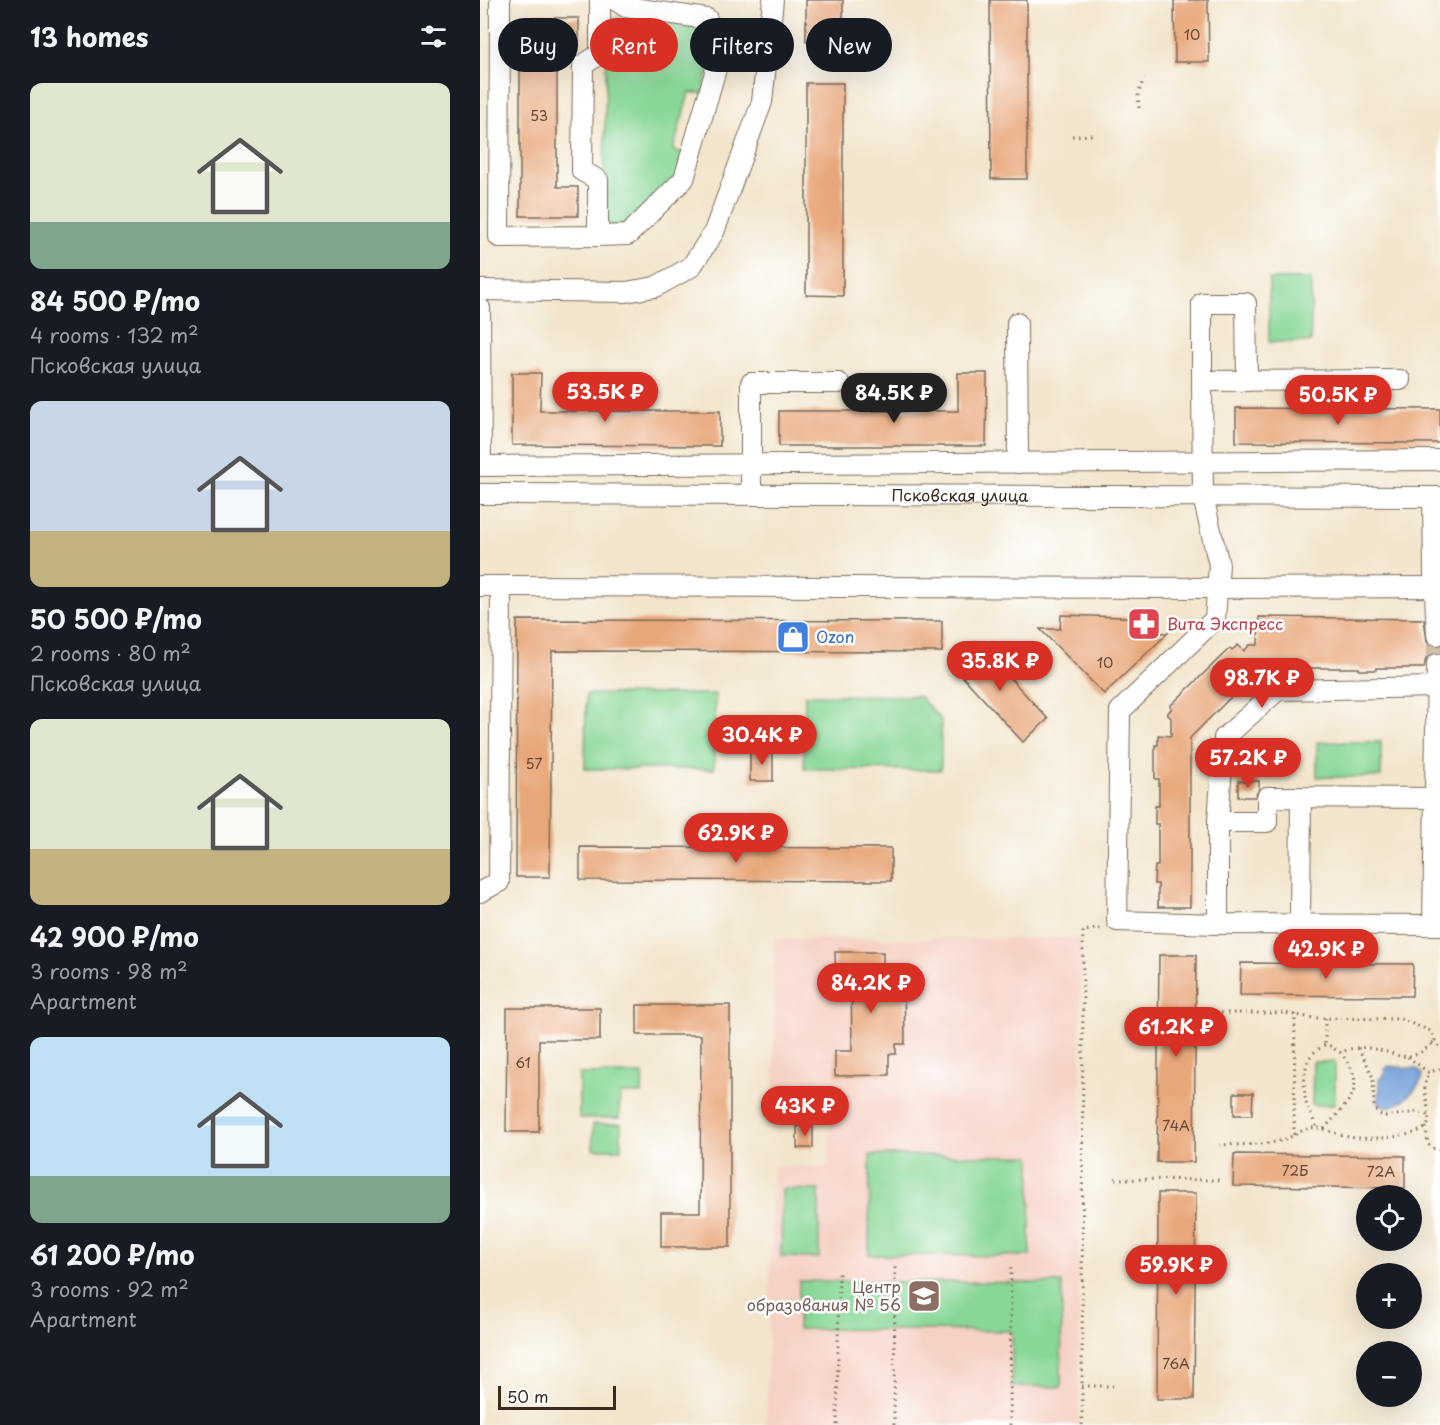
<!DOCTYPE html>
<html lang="en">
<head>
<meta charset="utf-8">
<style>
  body { margin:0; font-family:"Playpen Sans",sans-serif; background:#242831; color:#f1f3f6; height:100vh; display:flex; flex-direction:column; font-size:22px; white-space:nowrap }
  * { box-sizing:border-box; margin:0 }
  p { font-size:20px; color:#9ea1a6 }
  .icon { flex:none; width:33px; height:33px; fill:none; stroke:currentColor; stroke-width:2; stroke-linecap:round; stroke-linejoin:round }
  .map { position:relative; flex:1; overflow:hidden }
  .details { display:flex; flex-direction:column; background:#171b24; width:480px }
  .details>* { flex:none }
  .banner { position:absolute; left:18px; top:18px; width:570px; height:54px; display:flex; gap:12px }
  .fabs { position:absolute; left:876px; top:1185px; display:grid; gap:12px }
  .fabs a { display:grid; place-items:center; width:66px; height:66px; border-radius:50%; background:#171b24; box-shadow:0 6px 24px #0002; font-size:30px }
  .scale { position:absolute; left:18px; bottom:15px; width:118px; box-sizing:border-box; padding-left:6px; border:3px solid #3b2a1e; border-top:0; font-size:16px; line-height:21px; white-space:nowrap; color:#3b2a1e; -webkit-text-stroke:4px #fff; paint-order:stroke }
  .price { position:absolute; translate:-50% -51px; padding:0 14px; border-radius:21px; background:#d93025; color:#fff; font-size:20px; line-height:39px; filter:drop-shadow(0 2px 3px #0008) }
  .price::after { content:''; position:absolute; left:50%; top:36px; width:18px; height:14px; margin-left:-9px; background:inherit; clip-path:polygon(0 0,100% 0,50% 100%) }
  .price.on { background:#222; color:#fff }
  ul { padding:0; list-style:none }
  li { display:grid; align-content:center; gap:12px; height:318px; padding:0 30px }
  li span { display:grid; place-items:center; height:186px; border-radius:12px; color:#555 }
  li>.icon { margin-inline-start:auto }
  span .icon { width:108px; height:108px; fill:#fffc; stroke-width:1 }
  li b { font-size:26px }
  h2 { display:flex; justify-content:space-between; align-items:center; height:72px; padding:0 30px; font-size:26px }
  .tag { padding:0 21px; border-radius:27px; background:#171b24; box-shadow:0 6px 24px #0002; font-size:21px; line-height:54px }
  .tag.on { background:#d93025; color:#fff }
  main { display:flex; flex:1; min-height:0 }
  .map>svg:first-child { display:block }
  .built { fill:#f6d1c5 }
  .green { fill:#88d796; stroke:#62805a; stroke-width:1.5 }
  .water { fill:#709fd9; stroke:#56647c; stroke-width:1.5 }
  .building { fill:#e8a77a }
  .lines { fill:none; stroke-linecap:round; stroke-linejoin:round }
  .minor-tunnel { stroke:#cdc0a9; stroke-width:20; stroke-dasharray:20 10; stroke-linecap:butt }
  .minor-casing { stroke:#7b6b5b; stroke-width:22 }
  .path { stroke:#7b6b5b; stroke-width:3; stroke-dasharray:1.5 4.5; stroke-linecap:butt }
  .minor { stroke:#fff; stroke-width:20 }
  .labels { text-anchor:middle; stroke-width:5; stroke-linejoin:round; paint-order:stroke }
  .number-label { font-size:14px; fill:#664935 }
  .street-label { font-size:16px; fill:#3b2a1e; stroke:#fff }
  .health-label { font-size:16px; fill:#be3a42; stroke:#fff; text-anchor:start }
  .shop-label { font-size:16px; fill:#366cbe; stroke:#fff; text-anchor:start }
  .education-label { font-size:16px; fill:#785e54; stroke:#fff; text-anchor:end }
</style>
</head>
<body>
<main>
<section class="details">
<h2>13 homes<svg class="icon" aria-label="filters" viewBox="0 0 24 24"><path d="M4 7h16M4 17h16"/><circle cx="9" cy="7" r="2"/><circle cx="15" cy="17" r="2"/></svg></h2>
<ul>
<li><span style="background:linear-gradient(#dfe7d0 75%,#7fa58c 0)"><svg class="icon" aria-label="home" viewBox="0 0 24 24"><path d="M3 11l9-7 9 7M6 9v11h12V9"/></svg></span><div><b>84 500 ₽/mo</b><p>4 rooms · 132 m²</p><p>Псковская улица</p></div></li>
<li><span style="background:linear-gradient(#c9d6e8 70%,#c2b280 0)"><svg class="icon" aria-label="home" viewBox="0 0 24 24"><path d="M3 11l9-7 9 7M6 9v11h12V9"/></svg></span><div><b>50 500 ₽/mo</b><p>2 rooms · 80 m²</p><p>Псковская улица</p></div></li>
<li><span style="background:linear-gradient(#dfe7d0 70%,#c2b280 0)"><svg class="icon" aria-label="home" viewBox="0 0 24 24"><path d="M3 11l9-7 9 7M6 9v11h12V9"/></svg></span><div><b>42 900 ₽/mo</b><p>3 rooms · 98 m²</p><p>Apartment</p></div></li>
<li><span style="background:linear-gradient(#bfe0f5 75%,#7fa58c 0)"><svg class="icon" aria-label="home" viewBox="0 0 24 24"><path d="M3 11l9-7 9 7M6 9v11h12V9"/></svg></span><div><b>61 200 ₽/mo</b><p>3 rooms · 92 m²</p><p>Apartment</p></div></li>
</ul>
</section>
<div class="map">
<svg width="960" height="1425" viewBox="0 0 960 1425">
  <rect width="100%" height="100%" fill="#fff"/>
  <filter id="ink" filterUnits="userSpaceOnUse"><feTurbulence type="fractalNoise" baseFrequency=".0167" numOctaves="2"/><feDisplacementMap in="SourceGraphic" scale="12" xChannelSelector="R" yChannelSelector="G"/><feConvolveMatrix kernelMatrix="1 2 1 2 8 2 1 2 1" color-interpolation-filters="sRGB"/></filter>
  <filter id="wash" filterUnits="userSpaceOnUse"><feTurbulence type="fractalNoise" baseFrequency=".008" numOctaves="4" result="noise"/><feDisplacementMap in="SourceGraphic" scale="24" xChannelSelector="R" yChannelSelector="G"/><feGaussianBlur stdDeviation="1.35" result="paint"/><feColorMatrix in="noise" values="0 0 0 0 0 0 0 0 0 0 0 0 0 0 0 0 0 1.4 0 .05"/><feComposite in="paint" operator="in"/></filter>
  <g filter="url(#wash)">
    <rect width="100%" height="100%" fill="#f2e5cc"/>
    <path class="built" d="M 601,938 L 599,1425 L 286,1425 L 293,1166 L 348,1167 L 350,1105 L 294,1105 L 294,939 Z"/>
    <g class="green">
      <path d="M 140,17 L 222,28 L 230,64 L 223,93 L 209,93 L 193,150 L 206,154 L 198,177 L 143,227 L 132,226 L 123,217 L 127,23 L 134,18 Z"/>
      <rect x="789" y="279" width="42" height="63"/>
      <path d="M 106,694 L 235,694 L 234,769 L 105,769 Z"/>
      <path d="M 325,695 L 439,696 L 461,720 L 461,770 L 324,769 Z"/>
      <rect x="837" y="742" width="64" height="35"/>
      <path d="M 833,1062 L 855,1062 L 855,1105 L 832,1105 Z"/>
      <path d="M 99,1074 L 163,1074 L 162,1094 L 140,1094 L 139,1118 L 99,1118 Z"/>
      <rect x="113" y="1124" width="28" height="25"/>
      <path d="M 390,1155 L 551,1156 L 550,1256 L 389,1255 Z"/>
      <path d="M 302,1189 L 339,1190 L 339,1258 L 301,1257 Z"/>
      <path d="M 319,1281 L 582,1283 L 581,1387 L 532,1386 L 532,1331 L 318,1329 Z"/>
    </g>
    <path class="water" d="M 909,1066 L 937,1069 L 942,1074 L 942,1079 C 936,1091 909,1119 897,1100 L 900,1089 L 899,1080 L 905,1073 L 905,1069 Z"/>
    <g id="blocks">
      <g class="building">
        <rect x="326" y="0" width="37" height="41"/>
        <path d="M 510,0 L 547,0 L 547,179 L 511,179 Z"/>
        <path d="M 694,0 L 728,0 L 729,62 L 695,62 Z"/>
        <path d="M 40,18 L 99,18 L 99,46 L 77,46 L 77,187 L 98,187 L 98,216 L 40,216 Z"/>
        <path d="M 326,83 L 363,83 L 363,296 L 326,295 Z"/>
        <path d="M 32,373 L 61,373 L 60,411 L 240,411 L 240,446 L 32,445 Z"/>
        <path d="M 478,373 L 507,373 L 506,446 L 299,446 L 299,411 L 478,411 Z"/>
        <path d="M 756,408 L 960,409 L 960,443 L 756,442 Z"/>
        <path d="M 581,615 L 669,618 L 668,632 L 688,633 L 624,694 L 560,629 L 580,629 Z"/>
        <path d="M 779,617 L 944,619 L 947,641 L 952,646 L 960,646 L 960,653 L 957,652 L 951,654 L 946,658 L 944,668 L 896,668 L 896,670 L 879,670 L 879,668 L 780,668 L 710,738 L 710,907 L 678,907 L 678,884 L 674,884 L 675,866 L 678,866 L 678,824 L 675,824 L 675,806 L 679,806 L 679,779 L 675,779 L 675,745 L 678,745 L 678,735 L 691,736 L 691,718 L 687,714 L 692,708 L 690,706 L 750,648 L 752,650 L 758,645 L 764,651 L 770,645 L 778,645 Z"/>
        <path d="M 37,620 L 462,621 L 462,652 L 72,651 L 70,877 L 36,877 Z"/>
        <path d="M 496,641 L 568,719 L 543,742 L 471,664 Z"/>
        <rect x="270" y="751" width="23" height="30"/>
        <path d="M 758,781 L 779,781 L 779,789 L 775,797 L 758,797 Z"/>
        <path d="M 100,847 L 411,848 L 411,881 L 100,880 Z"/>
        <path d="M 355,952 L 403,952 L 403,967 L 411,967 L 411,980 L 424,980 L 425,1044 L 416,1044 L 416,1054 L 409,1054 L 409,1075 L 355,1076 L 355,1051 L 372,1051 L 371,977 L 356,977 Z"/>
        <path d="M 679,955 L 716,955 L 714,1162 L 677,1162 Z"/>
        <path d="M 761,963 L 933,964 L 932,996 L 760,995 Z"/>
        <path d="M 157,1005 L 250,1005 L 250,1247 L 181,1247 L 181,1212 L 220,1212 L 221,1035 L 157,1035 Z"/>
        <path d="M 27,1008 L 120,1008 L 120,1040 L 59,1040 L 59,1132 L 26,1132 Z"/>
        <path d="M 754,1093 L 773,1093 L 772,1115 L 754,1115 Z"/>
        <path d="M 317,1126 L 333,1127 L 333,1148 L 317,1148 Z"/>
        <path d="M 754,1154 L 925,1156 L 925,1188 L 753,1186 Z"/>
        <path d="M 678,1193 L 716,1193 L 714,1399 L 677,1399 Z"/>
      </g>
    </g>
  </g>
  <g filter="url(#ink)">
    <use href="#blocks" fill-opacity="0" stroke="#7b6b5b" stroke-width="1.5"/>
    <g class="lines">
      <path class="minor-tunnel" d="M 957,664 L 957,635"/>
      <defs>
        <g id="minor">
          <path d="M 20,0 L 19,237 L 118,236 L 118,180 L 102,171 L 103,65 L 120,54 L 120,0"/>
          <path d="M 118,236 L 148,235 L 204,179 L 238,62 L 232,34 L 227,19 L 146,7 L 135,0"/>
          <path d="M 0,290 L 146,292 L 175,287 L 211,267 L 234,232 L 282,102 L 293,0"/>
          <path d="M 0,308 L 1,466 L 960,460"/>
          <path d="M 537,323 L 538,463"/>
          <path d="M 722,381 L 722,303 L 766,303 L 767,381"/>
          <path id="s1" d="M 0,494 L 960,497"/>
          <path d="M 271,495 L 271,383 L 359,383"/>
          <path d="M 953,497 L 954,573 L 957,635"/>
          <path d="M 0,586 L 737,588 L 960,587"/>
          <path d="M 957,664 L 953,925 L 960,925"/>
          <path d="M 738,822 L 744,738 L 798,690 L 960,687"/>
          <path d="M 0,892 L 19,882 L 21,586"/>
          <path d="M 738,924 L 637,921 L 640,711 L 735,619 L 739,565 L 723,497 L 722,381 L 920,380"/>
          <path d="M 820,924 L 821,798"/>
          <path d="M 953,925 L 738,924 L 738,822 L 787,822 L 787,797 L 960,798"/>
        </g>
      </defs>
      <use href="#minor" class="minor-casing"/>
      <g class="path">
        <path d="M 659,108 L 658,94 L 664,79"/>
        <path d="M 592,136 L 612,135"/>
        <path d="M 741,1013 L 804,1013 L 833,1018 L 920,1019 L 951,1031 L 955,1040 C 946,1050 935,1058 921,1056 C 917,1056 912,1053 907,1052 C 892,1048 875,1044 861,1053 L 850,1046 L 845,1045 C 840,1048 833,1052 830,1057 C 823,1067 823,1095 827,1106 C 830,1113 834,1121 837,1128"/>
        <path d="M 845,1018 L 845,1045"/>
        <path d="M 952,1043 L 960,1046"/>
        <path d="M 878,1048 L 888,1066 L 893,1078 L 894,1107 L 898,1113 L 904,1117 L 936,1112 L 949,1115"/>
        <path d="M 928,1057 L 948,1072 L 960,1069"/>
        <path d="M 946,1127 L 948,1144 L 951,1148 L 960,1150"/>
        <path d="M 844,1129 C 868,1101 890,1089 861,1053"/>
        <path d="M 814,1135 L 815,1014"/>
        <path d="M 739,1145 C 759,1144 780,1146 799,1141 C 810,1139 819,1131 829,1128 C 843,1126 856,1135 869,1137 C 886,1140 934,1138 946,1127 C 953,1120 944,1095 945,1086 C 945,1081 947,1077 948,1072"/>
        <path d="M 635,1179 L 739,1180"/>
        <path d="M 602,1386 L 633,1386"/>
        <path d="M 357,1425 L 359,1271"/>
        <path d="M 414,1425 L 415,1266"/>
        <path d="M 530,1425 L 531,1267"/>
        <path d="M 602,1425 L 603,931 L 623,928"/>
      </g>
      <use href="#minor" class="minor"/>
    </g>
  </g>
  <defs>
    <symbol id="pharmacy-square" viewBox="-11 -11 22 22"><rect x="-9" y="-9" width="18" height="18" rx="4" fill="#e0444e" stroke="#fff"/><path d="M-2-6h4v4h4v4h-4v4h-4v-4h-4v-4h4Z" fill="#fff"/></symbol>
    <symbol id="shop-square" viewBox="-11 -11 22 22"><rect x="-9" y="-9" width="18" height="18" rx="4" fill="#3f7fe0" stroke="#fff"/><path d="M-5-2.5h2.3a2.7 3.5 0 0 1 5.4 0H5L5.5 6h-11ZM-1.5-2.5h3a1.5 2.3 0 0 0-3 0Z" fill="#fff"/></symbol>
    <symbol id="school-square" viewBox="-11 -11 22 22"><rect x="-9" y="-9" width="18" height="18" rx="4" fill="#8d6e63" stroke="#fff"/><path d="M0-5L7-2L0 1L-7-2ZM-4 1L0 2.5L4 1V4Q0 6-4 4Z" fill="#fff"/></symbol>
  </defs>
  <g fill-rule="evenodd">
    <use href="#pharmacy-square" x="645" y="605" width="38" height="38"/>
    <use href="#shop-square" x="294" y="618" width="38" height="38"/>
    <use href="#school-square" x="425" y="1277" width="38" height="38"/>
  </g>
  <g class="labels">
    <g class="number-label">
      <text x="712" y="40">10</text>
      <text x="59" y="121">53</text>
      <text x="625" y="668">10</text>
      <text x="54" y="769">57</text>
      <text x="43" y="1068">61</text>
      <text x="696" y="1131">74А</text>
      <text x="815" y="1176">72Б</text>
      <text x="901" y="1177">72А</text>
      <text x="696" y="1369">76А</text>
    </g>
    <g class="street-label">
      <text dy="6" stroke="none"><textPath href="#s1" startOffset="480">Псковская улица</textPath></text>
    </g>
    <g class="health-label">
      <text x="687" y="630">Вита Экспресс</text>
    </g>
    <g class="shop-label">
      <text x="336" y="643">Ozon</text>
    </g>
    <g class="education-label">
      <text x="421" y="1293">Центр<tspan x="421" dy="18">образования № 56</tspan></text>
    </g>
  </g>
</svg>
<div class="fabs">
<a><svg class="icon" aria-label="locate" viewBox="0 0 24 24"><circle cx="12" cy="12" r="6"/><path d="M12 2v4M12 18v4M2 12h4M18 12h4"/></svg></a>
<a>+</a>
<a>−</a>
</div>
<div class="scale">50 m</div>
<b class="price" style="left:125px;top:423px">53.5K ₽</b>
<b class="price on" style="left:414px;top:424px">84.5K ₽</b>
<b class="price" style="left:858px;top:426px">50.5K ₽</b>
<b class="price" style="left:520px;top:692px">35.8K ₽</b>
<b class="price" style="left:782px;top:709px">98.7K ₽</b>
<b class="price" style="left:282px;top:766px">30.4K ₽</b>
<b class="price" style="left:768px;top:789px">57.2K ₽</b>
<b class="price" style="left:256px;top:864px">62.9K ₽</b>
<b class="price" style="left:846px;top:980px">42.9K ₽</b>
<b class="price" style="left:391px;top:1014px">84.2K ₽</b>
<b class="price" style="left:696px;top:1058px">61.2K ₽</b>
<b class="price" style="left:325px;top:1137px">43K ₽</b>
<b class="price" style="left:696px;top:1296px">59.9K ₽</b>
<div class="banner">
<a class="tag">Buy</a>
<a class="tag on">Rent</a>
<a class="tag">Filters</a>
<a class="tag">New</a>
</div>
</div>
</main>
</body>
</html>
